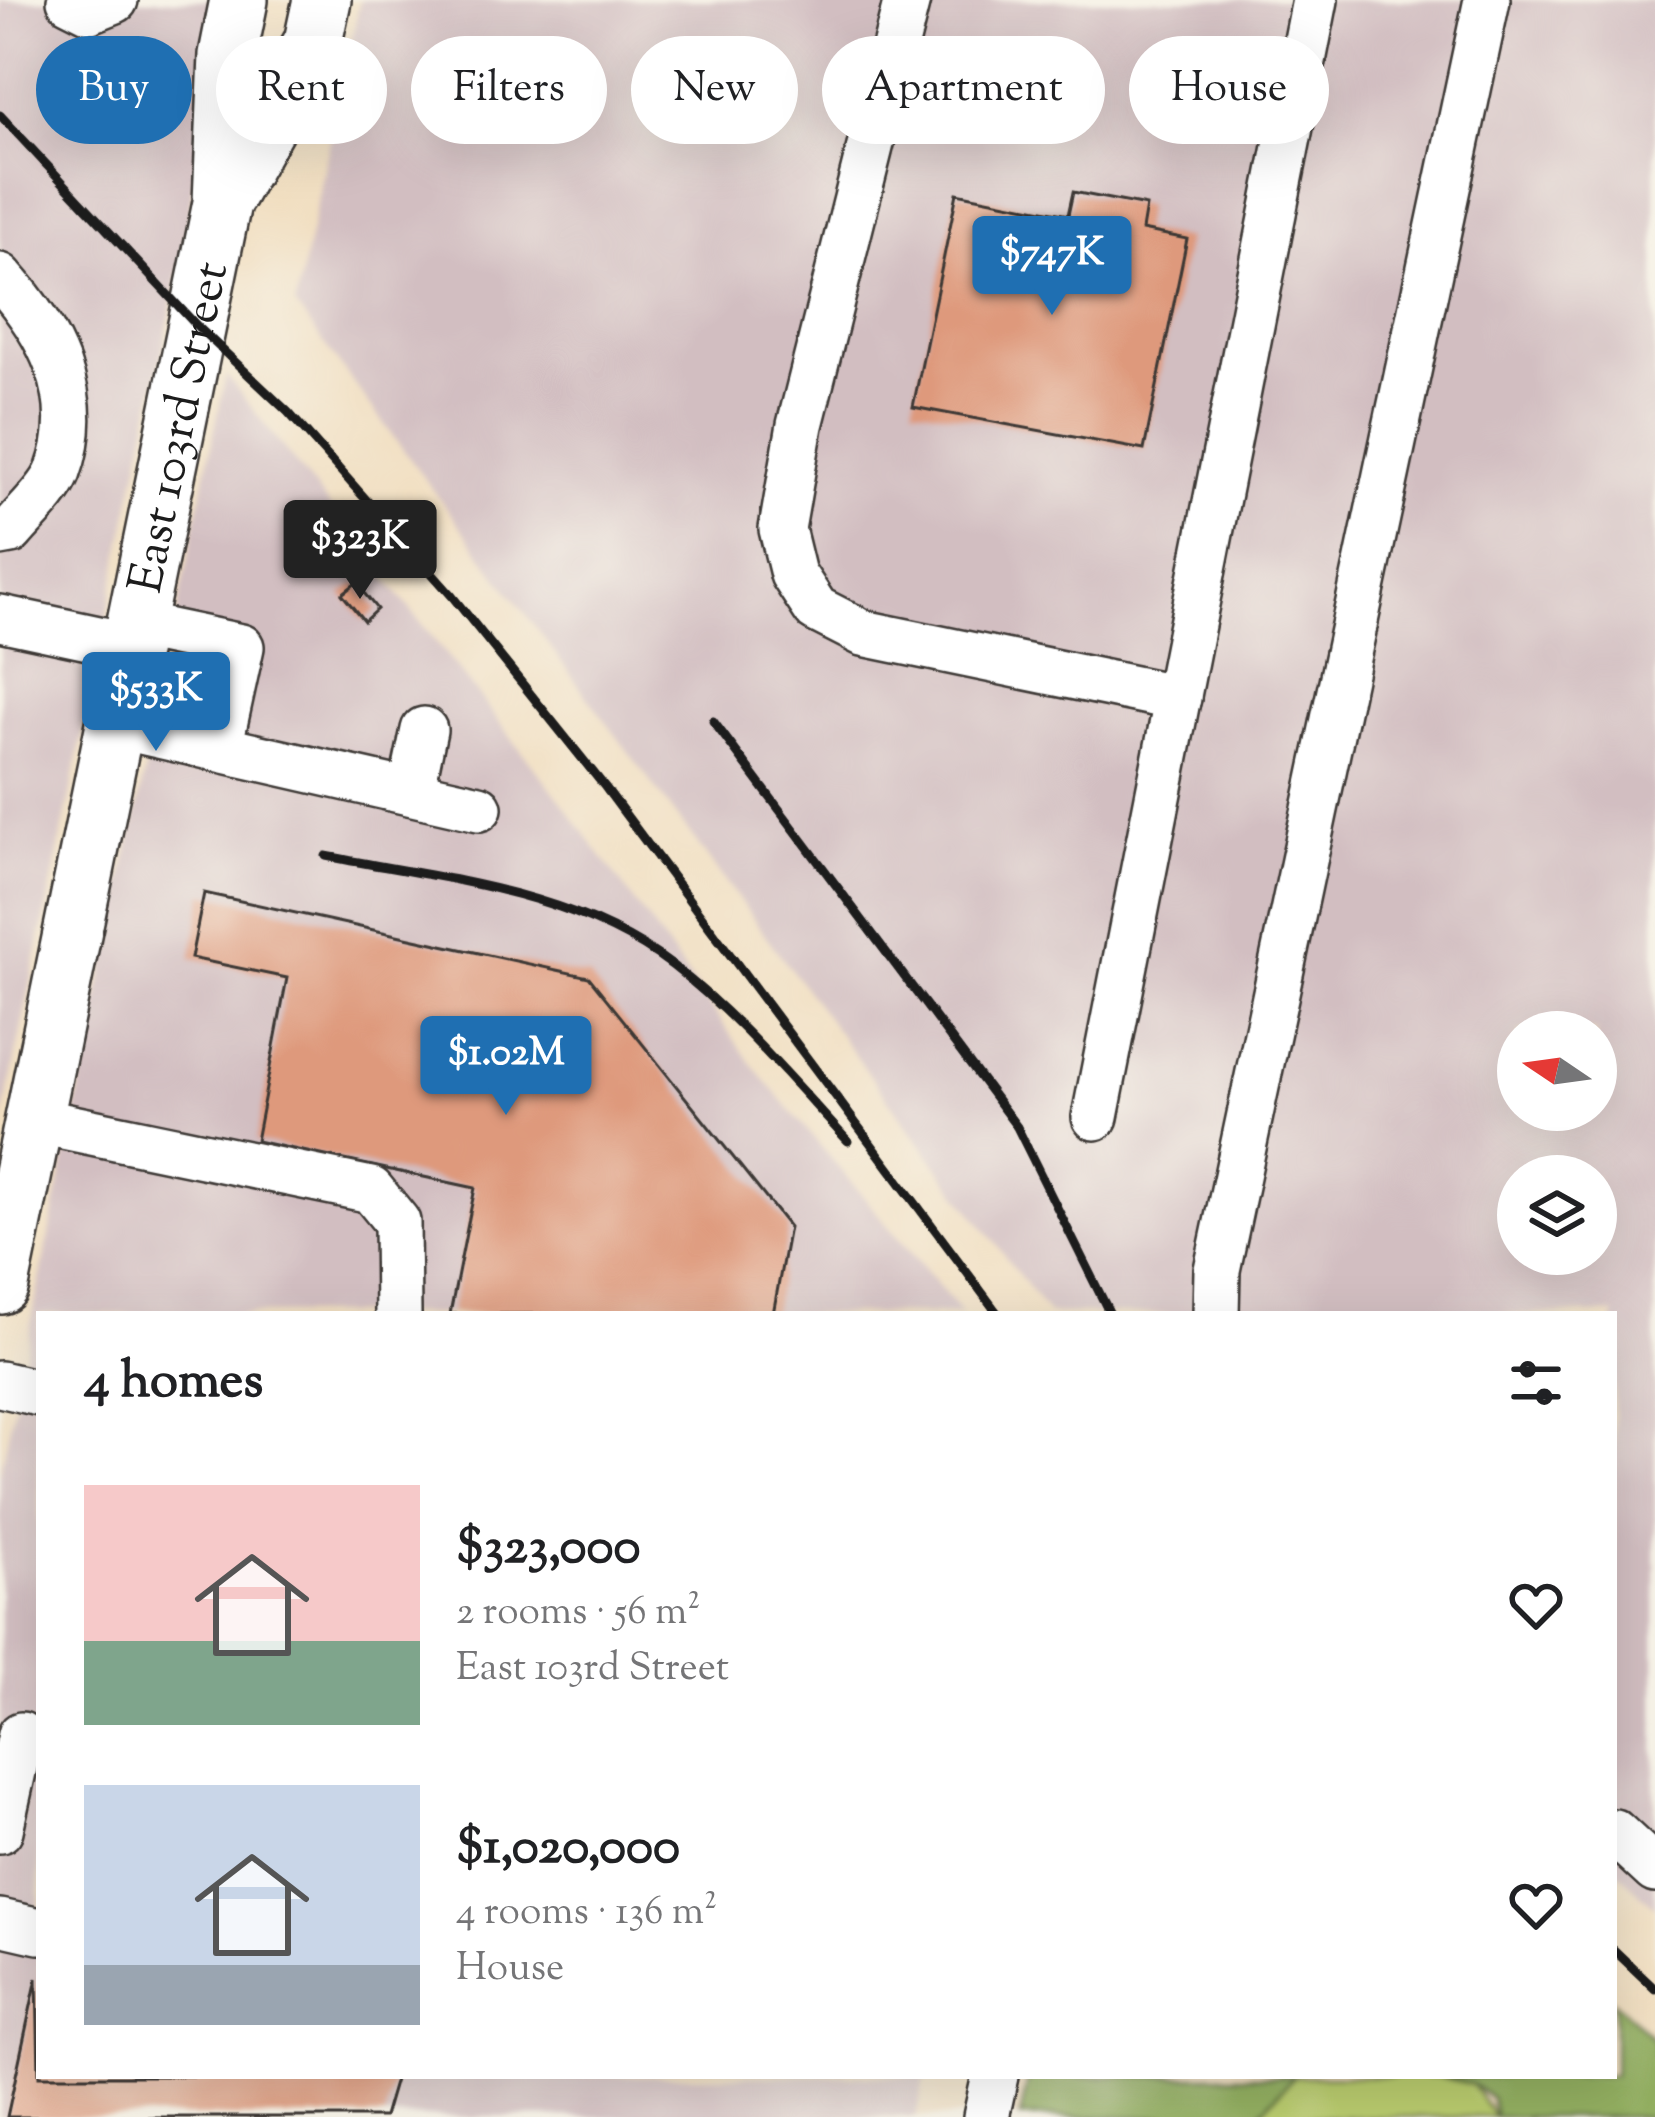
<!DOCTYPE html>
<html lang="en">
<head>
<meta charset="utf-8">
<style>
  body { margin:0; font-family:"Sorts Mill Goudy",serif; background:#f2f2f2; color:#202124; height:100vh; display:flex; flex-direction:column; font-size:45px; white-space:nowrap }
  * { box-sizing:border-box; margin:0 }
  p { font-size:39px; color:#757577 }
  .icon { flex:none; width:66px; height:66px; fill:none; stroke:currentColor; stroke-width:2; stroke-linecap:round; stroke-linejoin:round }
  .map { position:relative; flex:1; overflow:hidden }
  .side { position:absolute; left:36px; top:1311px; width:1581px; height:768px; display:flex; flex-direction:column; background:#fff; border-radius:0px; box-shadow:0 12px 48px #0002 }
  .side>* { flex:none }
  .banner { position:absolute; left:36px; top:36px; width:1584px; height:108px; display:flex; gap:24px }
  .needle { width:78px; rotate:283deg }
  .controls { position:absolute; left:1497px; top:1011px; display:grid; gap:24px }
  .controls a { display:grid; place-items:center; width:120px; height:120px; border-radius:50%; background:#fff; box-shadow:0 12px 48px #0002; font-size:60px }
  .price { position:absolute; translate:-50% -102px; padding:0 27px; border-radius:12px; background:#1f6fb2; color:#fff; font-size:39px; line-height:78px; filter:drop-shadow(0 3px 6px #0008) }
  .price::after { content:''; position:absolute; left:50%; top:72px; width:36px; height:27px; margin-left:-18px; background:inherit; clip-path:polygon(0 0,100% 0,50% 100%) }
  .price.active { background:#222; color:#fff }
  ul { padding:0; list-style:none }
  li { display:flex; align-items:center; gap:36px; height:300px; padding:0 48px }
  li span { display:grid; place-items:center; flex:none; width:336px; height:240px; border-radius:0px; color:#555 }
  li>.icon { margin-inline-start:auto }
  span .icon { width:144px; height:144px; fill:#fffc; stroke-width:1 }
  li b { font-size:51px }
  h2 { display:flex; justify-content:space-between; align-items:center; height:144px; padding:0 48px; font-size:51px }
  .chip { padding:0 42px; border-radius:54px; background:#fff; box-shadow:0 12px 48px #0002; font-size:42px; line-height:108px }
  .chip.active { background:#1f6fb2; color:#fff }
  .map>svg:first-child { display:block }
  .industrial { fill:#d2bec1; fill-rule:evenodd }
  .green { fill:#b8ca6d; stroke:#6a7344; stroke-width:3 }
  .forest { fill:#92ae60; stroke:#57653e; stroke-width:3 }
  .building { fill:#de997c }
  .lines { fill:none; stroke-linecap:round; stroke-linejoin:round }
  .minor-casing { stroke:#3c3935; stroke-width:50 }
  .major-casing { stroke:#3c3935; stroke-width:62 }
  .minor { stroke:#fff; stroke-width:45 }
  .major { stroke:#fff; stroke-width:57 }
  .rail { stroke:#1c1c1c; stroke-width:9 }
  .labels { text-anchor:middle; stroke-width:12; stroke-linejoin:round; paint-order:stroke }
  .street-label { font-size:48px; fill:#1c1c1c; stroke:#f7f3e8 }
</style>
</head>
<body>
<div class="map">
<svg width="1655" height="2117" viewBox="0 0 1655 2117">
  <rect width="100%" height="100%" fill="#f7f3e8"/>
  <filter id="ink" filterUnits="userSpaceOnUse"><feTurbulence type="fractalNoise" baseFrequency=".00833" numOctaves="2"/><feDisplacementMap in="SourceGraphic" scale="24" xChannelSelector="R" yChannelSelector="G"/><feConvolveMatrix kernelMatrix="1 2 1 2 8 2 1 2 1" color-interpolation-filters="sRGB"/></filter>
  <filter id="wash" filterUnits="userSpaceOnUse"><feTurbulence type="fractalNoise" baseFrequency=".004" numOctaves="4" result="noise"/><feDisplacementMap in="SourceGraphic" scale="48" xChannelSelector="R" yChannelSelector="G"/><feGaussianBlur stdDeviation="2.7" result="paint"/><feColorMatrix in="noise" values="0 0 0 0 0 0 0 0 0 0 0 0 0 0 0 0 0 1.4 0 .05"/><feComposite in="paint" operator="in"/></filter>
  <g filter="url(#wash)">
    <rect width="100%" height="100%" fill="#f1dec0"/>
    <g class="industrial">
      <path d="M 0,0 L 223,0 L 181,262 L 0,1132 Z"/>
      <path d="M 360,0 L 1655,0 L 1655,1907 L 1614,1868 L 1614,1314 L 1048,1314 L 295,305 ZM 1518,1032 L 1596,1032 L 1596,1110 L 1518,1110 ZM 1518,1176 L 1596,1176 L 1596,1254 L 1518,1254 Z"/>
      <path d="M 226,375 L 562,802 L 755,1068 L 962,1314 L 39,1314 L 39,2076 L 925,2076 L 916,2117 L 0,2117 L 0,1475 Z"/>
    </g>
    <path class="green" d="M 1294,2076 L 1439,2076 L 1471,2084 L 1495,2117 L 1256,2117 Z"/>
    <g class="forest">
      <path d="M 1614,2001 L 1655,2041 L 1655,2117 L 1495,2117 L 1491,2098 L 1471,2084 L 1438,2076 L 1614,2076 Z"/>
      <path d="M 1029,2076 L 1294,2076 L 1256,2117 L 1020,2117 Z"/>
    </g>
    <g id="blocks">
      <g class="building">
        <path d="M 1073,192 L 1146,206 L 1142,230 L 1187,239 L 1144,450 L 913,407 L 957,193 L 1068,215 Z"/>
        <path d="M 356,583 L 377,609 L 364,621 L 342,594 Z"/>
        <path d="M 204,893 L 589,977 L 789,1227 L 773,1314 L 450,1314 L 475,1188 L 256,1141 L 287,978 L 191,958 Z"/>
        <path d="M 37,1978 L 39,2076 L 396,2076 L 384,2117 L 7,2117 Z"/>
      </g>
    </g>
  </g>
  <g filter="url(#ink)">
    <use href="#blocks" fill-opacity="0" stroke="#3c3935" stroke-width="3"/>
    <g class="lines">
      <defs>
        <g id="minor">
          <path d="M 70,0 L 90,10 L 115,0"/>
          <path d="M 907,0 L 800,425 L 782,529 L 793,574 L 816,609 L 863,633 L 1178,698"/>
          <path d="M 0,276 C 49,330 86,396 58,472 C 50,492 25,514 11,531 L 0,533"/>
          <path d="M 0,618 L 131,646"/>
          <path d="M 136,625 L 241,647 L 219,748"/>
          <path d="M 115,725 L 479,808"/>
          <path d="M 411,792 L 424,730"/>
          <path d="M 1095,1117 L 1315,0"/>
          <path d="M 34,1120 L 371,1190 L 397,1222 L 398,1314"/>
          <path d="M 1216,1314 L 1217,1270 L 1487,0"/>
          <path d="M 0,1384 L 39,1393"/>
          <path d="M 0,1830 L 21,1735"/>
          <path d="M 1614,1832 L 1655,1870"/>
          <path d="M 0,1922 L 39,1931"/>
          <path d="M 986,2117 L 995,2076"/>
        </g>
        <g id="major">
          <path d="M 227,194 L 313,42 L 322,0"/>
          <path id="s1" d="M 0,1285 L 222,203 L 228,55 L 239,0"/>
        </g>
      </defs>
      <use href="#minor" class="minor-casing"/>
      <use href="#major" class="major-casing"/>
      <use href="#minor" class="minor"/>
      <use href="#major" class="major"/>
      <g class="rail">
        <path d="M 0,115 L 197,326 L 288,412 L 452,596 L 605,787 L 998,1314"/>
        <path d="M 713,721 L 1017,1127 L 1110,1314"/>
        <path d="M 326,856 C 443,879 576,891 673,966 C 738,1016 792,1081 848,1141"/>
        <path d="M 1614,1950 L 1655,1989"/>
      </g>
    </g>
  </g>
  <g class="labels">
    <g class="street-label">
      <text dy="17" stroke="none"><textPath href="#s1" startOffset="876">East 103rd Street</textPath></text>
    </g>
  </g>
</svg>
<div class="controls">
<a><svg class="needle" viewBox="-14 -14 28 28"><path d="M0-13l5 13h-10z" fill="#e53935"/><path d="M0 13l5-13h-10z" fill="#757577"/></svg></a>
<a><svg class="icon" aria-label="layers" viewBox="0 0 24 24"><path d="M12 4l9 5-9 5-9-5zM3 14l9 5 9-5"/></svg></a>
</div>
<b class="price" style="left:1052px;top:318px">$747K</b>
<b class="price active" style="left:360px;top:602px">$323K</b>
<b class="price" style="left:156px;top:754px">$533K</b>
<b class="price" style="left:506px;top:1118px">$1.02M</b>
<div class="banner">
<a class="chip active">Buy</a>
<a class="chip">Rent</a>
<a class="chip">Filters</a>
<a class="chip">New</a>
<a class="chip">Apartment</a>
<a class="chip">House</a>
</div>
<section class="side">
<h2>4 homes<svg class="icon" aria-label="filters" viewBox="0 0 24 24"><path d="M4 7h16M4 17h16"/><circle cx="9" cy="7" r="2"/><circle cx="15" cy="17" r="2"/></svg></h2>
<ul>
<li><span style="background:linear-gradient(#f6c9c9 65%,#7fa58c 0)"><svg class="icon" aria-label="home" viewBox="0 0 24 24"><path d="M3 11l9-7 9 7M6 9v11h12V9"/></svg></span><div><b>$323,000</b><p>2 rooms · 56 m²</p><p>East 103rd Street</p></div><svg class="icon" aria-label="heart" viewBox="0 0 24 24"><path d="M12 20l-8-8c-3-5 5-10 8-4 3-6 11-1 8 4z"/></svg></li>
<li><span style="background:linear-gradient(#c9d6e8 75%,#9aa5b1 0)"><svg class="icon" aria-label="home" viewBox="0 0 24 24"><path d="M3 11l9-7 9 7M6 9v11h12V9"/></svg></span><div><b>$1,020,000</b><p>4 rooms · 136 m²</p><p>House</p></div><svg class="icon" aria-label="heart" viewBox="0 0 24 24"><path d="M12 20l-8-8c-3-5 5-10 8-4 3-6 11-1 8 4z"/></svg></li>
</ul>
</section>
</div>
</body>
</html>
